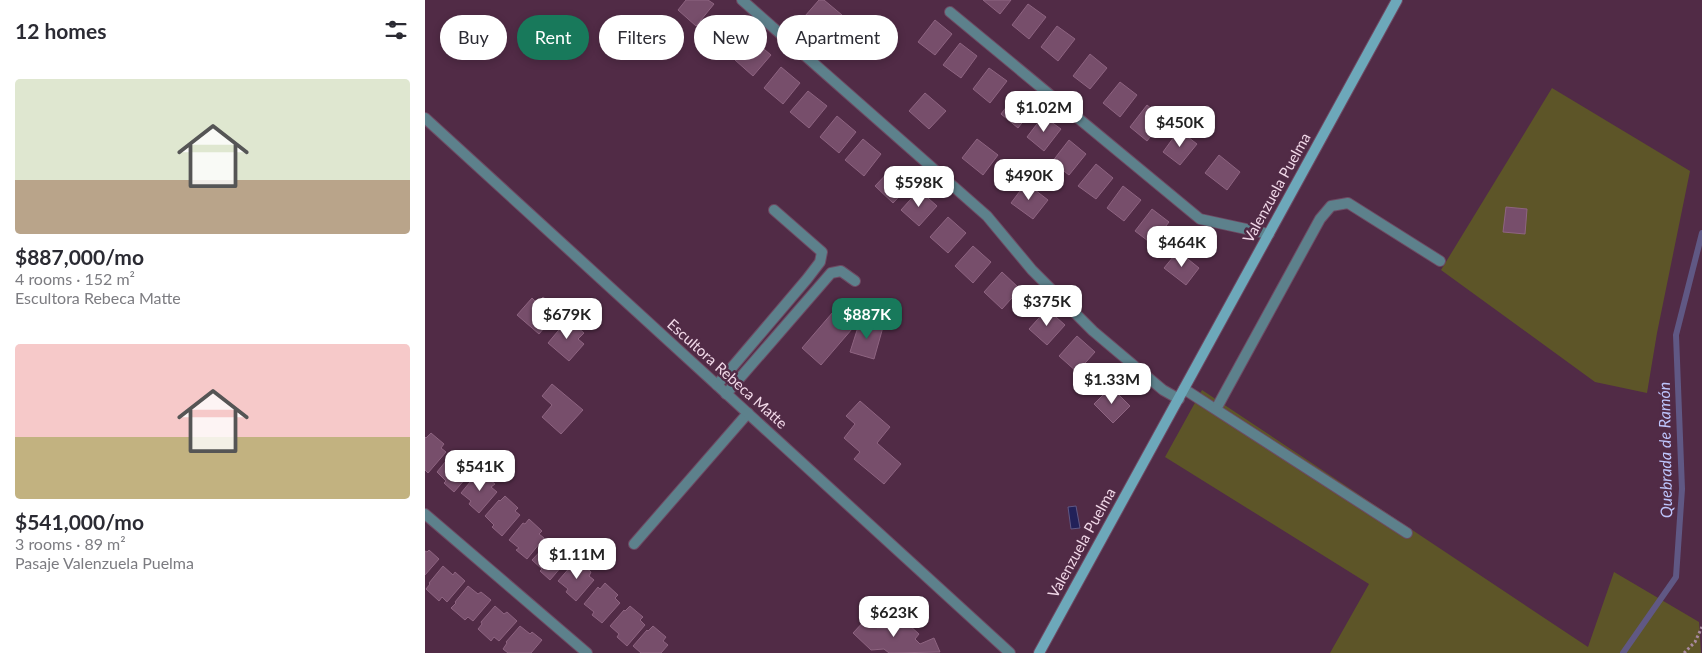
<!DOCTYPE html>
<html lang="en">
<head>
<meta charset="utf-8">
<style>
  body { margin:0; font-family:Lato,sans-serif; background:#f2f2f3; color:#2b2b33; height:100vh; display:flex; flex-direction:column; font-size:19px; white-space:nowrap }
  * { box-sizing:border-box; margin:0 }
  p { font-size:16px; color:#7c7c81 }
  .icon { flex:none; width:28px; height:28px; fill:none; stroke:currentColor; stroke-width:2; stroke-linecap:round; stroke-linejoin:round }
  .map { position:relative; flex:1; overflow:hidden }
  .details { display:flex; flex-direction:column; background:#fff; width:425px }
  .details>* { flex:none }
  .banner { position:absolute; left:15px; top:15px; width:475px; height:45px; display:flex; gap:10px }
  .price { position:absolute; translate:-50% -42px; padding:0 11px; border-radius:10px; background:#fff; color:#222; font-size:16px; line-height:32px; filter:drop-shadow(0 1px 2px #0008) }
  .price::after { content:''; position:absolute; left:50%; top:30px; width:15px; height:11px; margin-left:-8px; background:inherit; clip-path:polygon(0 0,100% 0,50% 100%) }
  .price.on { background:#18795b; color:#fff }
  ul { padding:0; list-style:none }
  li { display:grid; align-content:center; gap:10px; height:265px; padding:0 15px }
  li span { display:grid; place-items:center; height:155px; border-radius:5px; color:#555 }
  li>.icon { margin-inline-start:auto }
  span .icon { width:90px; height:90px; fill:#fffc; stroke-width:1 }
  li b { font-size:21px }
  h2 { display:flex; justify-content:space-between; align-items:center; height:60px; padding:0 15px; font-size:21px }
  .pill { padding:0 18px; border-radius:22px; background:#fff; box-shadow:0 2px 8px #0003; font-size:18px; line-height:45px }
  .pill.on { background:#18795b; color:#fff }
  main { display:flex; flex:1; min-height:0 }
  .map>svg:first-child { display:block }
  .green { fill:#5d5528 }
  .water { fill:#222159; stroke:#605884 }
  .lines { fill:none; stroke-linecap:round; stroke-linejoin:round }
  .stream { stroke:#605884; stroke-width:6 }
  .building { fill:#774e6b; stroke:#8e6481 }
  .lane-casing { stroke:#6e4a63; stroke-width:12 }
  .street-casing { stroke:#6e4a63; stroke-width:12 }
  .secondary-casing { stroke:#6e4a63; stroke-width:12 }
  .path { stroke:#a98a9f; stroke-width:3; stroke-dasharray:2.5 2.5; stroke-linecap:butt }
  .lane { stroke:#5d818c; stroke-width:10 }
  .street { stroke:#5d818c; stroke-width:10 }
  .secondary { stroke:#6da8ba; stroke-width:10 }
  .labels { text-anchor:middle; stroke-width:5; stroke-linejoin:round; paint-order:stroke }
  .street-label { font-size:15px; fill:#f2d9e9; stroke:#512b46 }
  .water-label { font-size:16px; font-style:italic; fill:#bdc4fb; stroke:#512b46 }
</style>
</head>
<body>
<main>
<section class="details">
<h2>12 homes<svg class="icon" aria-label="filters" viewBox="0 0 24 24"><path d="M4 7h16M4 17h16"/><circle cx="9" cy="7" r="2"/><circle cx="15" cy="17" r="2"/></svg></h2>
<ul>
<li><span style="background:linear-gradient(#dfe7d0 65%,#b9a48a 0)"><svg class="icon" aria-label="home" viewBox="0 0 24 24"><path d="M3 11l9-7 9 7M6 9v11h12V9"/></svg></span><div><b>$887,000/mo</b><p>4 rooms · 152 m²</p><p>Escultora Rebeca Matte</p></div></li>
<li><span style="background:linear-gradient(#f6c9c9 60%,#c2b280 0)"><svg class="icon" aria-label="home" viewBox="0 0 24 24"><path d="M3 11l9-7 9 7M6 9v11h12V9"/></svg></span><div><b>$541,000/mo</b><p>3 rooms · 89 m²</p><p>Pasaje Valenzuela Puelma</p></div></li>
</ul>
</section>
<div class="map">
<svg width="1277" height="653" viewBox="0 0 1277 653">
  <rect width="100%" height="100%" fill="#512b46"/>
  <g class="green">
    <path d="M 1127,88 L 1265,171 L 1232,333 L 1222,393 L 1170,382 L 1016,270 Z"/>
    <path d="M 777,390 L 1163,647 L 1189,572 L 1274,622 L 1276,653 L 905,653 L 944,584 L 740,457 Z"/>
  </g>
  <path class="water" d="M 651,506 L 655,528 L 646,529 L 643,507 Z"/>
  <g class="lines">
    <path class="stream" d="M 1198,653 L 1251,577 L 1257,489 L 1251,335 L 1277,233"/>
  </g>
  <g class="building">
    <path d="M 261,0 L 283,0 L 289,4 L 271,26 L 253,10 Z"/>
    <path d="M 394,0 L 399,0 L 417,15 L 400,34 L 380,16 Z"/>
    <path d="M 558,0 L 586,0 L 575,14 Z"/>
    <path d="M 603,4 L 621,17 L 604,39 L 587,25 Z"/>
    <path d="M 302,17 L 321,32 L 303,53 L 284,38 Z"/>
    <path d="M 510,20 L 527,34 L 510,55 L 493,42 Z"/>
    <path d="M 632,26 L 650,39 L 633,61 L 616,47 Z"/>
    <path d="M 327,39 L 346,55 L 328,76 L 310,60 Z"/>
    <path d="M 535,43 L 552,56 L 536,78 L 518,65 Z"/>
    <path d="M 665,54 L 682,68 L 665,89 L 648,76 Z"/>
    <path d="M 356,67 L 375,83 L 358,104 L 339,88 Z"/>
    <path d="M 564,68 L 582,81 L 565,103 L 548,89 Z"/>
    <path d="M 695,82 L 712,95 L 695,117 L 678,103 Z"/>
    <path d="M 383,91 L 402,106 L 384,128 L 365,112 Z"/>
    <path d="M 500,93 L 521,111 L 504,129 L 484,111 Z"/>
    <path d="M 592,93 L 610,106 L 593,128 L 576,114 Z"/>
    <path d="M 722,105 L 739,119 L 722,141 L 705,127 Z"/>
    <path d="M 412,116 L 431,132 L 414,153 L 395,137 Z"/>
    <path d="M 618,116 L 636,129 L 619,151 L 602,137 Z"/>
    <path d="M 754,130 L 772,144 L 755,165 L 738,152 Z"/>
    <path d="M 438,139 L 456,154 L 439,176 L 420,160 Z"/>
    <path d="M 552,139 L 573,155 L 558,175 L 537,158 Z"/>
    <path d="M 644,140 L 661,154 L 644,175 L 627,162 Z"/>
    <path d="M 794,155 L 815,172 L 802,190 L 780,173 Z"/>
    <path d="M 671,164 L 688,178 L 671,199 L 653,186 Z"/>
    <path d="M 469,166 L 487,183 L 468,203 L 450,186 Z"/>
    <path d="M 601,183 L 623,200 L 608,219 L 586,203 Z"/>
    <path d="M 698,186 L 716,200 L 699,221 L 682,208 Z"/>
    <path d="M 494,190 L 512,206 L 494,226 L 476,210 Z"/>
    <path d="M 1081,207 L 1102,209 L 1100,234 L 1078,232 Z"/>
    <path d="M 727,209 L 744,222 L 727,244 L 710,231 Z"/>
    <path d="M 523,217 L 541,233 L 523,253 L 505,237 Z"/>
    <path d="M 548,246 L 566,262 L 548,283 L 530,266 Z"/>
    <path d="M 753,251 L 774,268 L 761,285 L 739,268 Z"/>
    <path d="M 577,272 L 595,289 L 577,309 L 559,292 Z"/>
    <path d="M 118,297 L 134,310 L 114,334 L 92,315 L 107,298 L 112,303 Z"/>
    <path d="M 622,309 L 640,325 L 622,345 L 604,329 Z"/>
    <path d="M 408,312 L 427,329 L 396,365 L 377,348 Z"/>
    <path d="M 143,319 L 159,333 L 153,339 L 159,344 L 144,361 L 123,343 Z"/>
    <path d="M 435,321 L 458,327 L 449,359 L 425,352 Z"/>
    <path d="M 652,336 L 670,352 L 652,372 L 634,356 Z"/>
    <path d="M 127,384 L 158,410 L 136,434 L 117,417 L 127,405 L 117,396 Z"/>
    <path d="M 686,387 L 705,406 L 688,423 L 669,404 Z"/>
    <path d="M 435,401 L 465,427 L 452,443 L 476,464 L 459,484 L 429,459 L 435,452 L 419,438 L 430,424 L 421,416 Z"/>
    <path d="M 6,433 L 19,444 L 16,448 L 21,452 L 3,473 L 0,470 L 0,437 L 1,438 Z"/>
    <path d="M 32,452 L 45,463 L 42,467 L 47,471 L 29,492 L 19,483 L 21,481 L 12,472 L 25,456 L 27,457 Z"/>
    <path d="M 56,473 L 70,484 L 66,487 L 72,492 L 54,513 L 44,504 L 46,501 L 36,493 L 50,476 L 52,478 Z"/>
    <path d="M 80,496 L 93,508 L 90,511 L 95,515 L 77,536 L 67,527 L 69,525 L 60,516 L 74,500 L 75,501 Z"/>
    <path d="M 104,519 L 117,531 L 114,534 L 119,538 L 102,559 L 91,550 L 94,548 L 84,540 L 98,523 L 100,524 Z"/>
    <path d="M 128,540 L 141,552 L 138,555 L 143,559 L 125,580 L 115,571 L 117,569 L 107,560 L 122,544 L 123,545 Z"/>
    <path d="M 4,550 L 14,559 L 0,575 L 0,551 L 2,552 Z"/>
    <path d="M 153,561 L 166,572 L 164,576 L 169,580 L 151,601 L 141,592 L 143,589 L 133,581 L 147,565 L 149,566 Z"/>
    <path d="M 18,566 L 28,575 L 30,572 L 40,581 L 22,602 L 17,597 L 14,601 L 1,589 L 5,584 L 4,583 Z"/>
    <path d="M 180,583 L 193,595 L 190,598 L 195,603 L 177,623 L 167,615 L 169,612 L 159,604 L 173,587 L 175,589 Z"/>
    <path d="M 43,586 L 53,594 L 56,592 L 66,600 L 48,621 L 43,617 L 40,620 L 26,608 L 31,603 L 30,602 Z"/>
    <path d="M 70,606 L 79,614 L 82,612 L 92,621 L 74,641 L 69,637 L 66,641 L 53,629 L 57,624 L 56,622 Z"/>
    <path d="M 205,606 L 218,617 L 215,620 L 220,625 L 202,646 L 192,637 L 194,634 L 185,626 L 199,610 L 200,611 Z"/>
    <path d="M 474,616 L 494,634 L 490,639 L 495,644 L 509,638 L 515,652 L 464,653 L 459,649 L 446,650 L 428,633 L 441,619 L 452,628 L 462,628 Z"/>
    <path d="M 95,626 L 105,634 L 107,632 L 117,640 L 106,653 L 83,653 L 78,649 L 82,643 L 81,642 Z"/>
    <path d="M 228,626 L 241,637 L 238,641 L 243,645 L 236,653 L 216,653 L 208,646 L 222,630 L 223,631 Z"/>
  </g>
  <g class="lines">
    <defs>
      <g id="lane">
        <path d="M 292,385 L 382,279 L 395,262 L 397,252 L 349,210"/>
        <path d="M 759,389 L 982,533"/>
        <path d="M 301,394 L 406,273 L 416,271 L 430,281"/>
        <path d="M 791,409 L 895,219 L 906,206 L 923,203 L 1015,261"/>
        <path d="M 209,544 L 323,413"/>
      </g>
      <g id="street">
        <path d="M 317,0 L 562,216 L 607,270 L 668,331 L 738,390 L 754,399"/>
        <path d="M 525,12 L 775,219 L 844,234"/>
        <path d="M 0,118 L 585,653"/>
        <path d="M 0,514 L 162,653"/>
      </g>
      <path id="secondary" d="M 614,653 L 972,0"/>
    </defs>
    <use href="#lane" class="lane-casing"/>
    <use href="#street" class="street-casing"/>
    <use href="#secondary" class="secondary-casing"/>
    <path class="path" d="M 1259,653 L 1270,642 L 1277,627"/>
    <use href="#lane" class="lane"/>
    <use href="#street" class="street"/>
    <use href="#secondary" class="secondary"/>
  </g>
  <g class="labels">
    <g class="street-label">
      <text transform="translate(852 188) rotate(-61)" y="5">Valenzuela Puelma</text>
      <text transform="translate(302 374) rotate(42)" y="5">Escultora Rebeca Matte</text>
      <text transform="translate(657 543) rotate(-61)" y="5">Valenzuela Puelma</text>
    </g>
    <g class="water-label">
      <text transform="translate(1240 450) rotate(-91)" y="6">Quebrada de Ramón</text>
    </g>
  </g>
</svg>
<b class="price" style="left:619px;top:133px">$1.02M</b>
<b class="price" style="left:755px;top:148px">$450K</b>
<b class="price" style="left:604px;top:201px">$490K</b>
<b class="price" style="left:494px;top:208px">$598K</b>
<b class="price" style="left:757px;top:268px">$464K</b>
<b class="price" style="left:622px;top:327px">$375K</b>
<b class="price" style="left:142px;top:340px">$679K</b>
<b class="price on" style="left:442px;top:340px">$887K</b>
<b class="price" style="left:687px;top:405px">$1.33M</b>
<b class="price" style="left:55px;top:492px">$541K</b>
<b class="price" style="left:152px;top:580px">$1.11M</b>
<b class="price" style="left:469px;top:638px">$623K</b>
<div class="banner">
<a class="pill">Buy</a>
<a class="pill on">Rent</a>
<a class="pill">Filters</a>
<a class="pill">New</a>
<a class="pill">Apartment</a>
</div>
</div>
</main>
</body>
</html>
